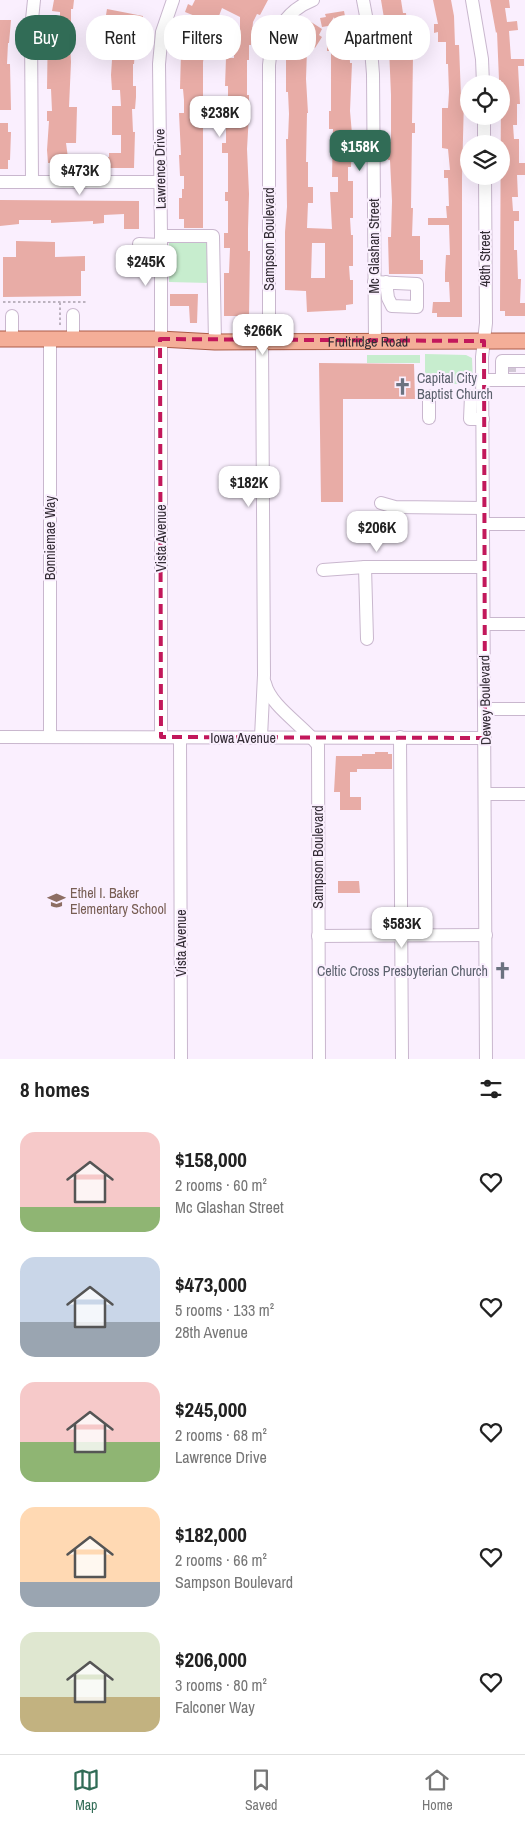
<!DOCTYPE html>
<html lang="en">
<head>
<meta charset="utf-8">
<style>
  body { margin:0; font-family:"Archivo Narrow",sans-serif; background:#f2f2f2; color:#222; height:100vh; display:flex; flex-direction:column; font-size:19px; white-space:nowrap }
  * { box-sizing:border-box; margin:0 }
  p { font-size:16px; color:#767676 }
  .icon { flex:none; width:28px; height:28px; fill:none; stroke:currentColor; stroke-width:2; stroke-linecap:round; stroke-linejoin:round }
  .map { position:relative; height:1059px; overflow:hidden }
  .sheet { display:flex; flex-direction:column; background:#fff; flex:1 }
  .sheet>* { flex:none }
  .banner { position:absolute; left:15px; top:15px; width:495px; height:45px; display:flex; gap:10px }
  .tools { position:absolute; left:460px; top:75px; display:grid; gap:10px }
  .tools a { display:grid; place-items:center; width:50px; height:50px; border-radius:50%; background:#fff; box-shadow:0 5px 20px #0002; font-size:25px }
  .price { position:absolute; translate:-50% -42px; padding:0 11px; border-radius:10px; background:#fff; color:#222; font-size:16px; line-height:32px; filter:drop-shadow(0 1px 2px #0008) }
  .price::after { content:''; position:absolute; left:50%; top:30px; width:15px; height:11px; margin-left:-8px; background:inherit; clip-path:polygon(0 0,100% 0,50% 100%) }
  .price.selected { background:#316c56; color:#fff }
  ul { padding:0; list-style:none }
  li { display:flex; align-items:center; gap:15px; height:125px; padding:0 20px }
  li span { display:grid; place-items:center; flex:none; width:140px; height:100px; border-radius:15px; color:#555 }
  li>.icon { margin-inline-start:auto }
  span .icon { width:60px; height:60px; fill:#fffc; stroke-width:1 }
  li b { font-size:21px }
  h2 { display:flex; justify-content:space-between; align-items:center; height:60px; padding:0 20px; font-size:21px }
  .chip { padding:0 18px; border-radius:20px; background:#fff; box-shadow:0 5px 20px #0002; font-size:18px; line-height:45px }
  .chip.selected { background:#316c56; color:#fff }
  .dock { display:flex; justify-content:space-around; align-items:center; height:70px; border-top:1px solid #e0e0e0; background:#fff; font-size:14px; color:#767676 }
  .dock a { display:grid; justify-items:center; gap:2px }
  .dock .selected { color:#316c56 }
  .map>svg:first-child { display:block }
  .green { fill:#c7edce }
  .building { fill:#e8aca6; fill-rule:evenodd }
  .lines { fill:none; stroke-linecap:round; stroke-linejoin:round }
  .minor-tunnel { stroke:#d2c8d6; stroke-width:12; stroke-dasharray:12 6; stroke-linecap:butt }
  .minor-casing { stroke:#c9b7ce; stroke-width:14 }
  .major-casing { stroke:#ac5d48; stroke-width:17 }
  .path { stroke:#bcb2bf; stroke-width:2; stroke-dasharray:2.5 2.5; stroke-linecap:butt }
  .minor { stroke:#fff; stroke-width:12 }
  .major { stroke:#f4ae98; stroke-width:15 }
  .marked { fill:none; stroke:#c2185b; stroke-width:4; stroke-dasharray:10 6; stroke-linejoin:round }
  .labels { text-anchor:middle; stroke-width:4; stroke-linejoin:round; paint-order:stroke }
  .street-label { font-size:14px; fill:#332c35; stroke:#faeffe }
  .worship-label { font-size:14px; fill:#5b616d; stroke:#faeffe; text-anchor:start }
  .education-label { font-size:14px; fill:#785e54; stroke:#faeffe; text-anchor:start }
</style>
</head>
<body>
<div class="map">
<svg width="525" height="1059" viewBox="0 0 525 1059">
  <rect width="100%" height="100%" fill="#faeffe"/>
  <g class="green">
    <path d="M 169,240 L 210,240 L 209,283 L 169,282 Z"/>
    <path d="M 425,354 L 466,355 L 472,358 L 473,384 L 425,384 Z"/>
    <rect x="367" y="355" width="53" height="8"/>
  </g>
  <g class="building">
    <path d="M 54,0 L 74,0 L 73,9 L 71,9 L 71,29 L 67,29 L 68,43 L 70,43 L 71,62 L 69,107 L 77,107 L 76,143 L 66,143 L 68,158 L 72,158 L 73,167 L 61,169 L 60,162 L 48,163 L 47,150 L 49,121 L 47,121 L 47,111 L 52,111 L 51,89 L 47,89 L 48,21 L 60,22 L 60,12 L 52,11 Z"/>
    <path d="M 195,0 L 268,0 L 260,15 L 257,14 L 253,22 L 251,45 L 249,45 L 249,60 L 247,60 L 247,95 L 249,95 L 249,114 L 247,149 L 249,194 L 248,229 L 248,251 L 250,251 L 249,316 L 224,316 L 224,273 L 229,273 L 230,248 L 224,248 L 224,233 L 228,233 L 228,201 L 225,201 L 225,192 L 228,192 L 228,153 L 222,153 L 222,143 L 226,143 L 226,125 L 228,125 L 228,86 L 225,86 L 226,58 L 234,58 L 234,44 L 230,44 L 231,28 L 240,29 L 240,17 L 222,8 L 212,34 L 208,33 L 203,62 L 203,228 L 184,228 L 184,219 L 179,219 L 179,198 L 182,198 L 182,189 L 184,189 L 184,176 L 180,176 L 179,155 L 181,155 L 179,113 L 184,113 L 184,100 L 183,89 L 180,89 L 181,52 L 185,31 L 189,32 L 195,16 L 185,12 L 188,4 L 192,6 Z"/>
    <path d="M 381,0 L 401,0 L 403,13 L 406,13 L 407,25 L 406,25 L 411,56 L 413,56 L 412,123 L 415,123 L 415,133 L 412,133 L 411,208 L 413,208 L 412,236 L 420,236 L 420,260 L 423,260 L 423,274 L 389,274 L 388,237 L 391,237 L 392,201 L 390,160 L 388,160 L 389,141 L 391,142 L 391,95 L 389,48 Z"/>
    <path d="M 433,0 L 451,0 L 454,16 L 455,45 L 459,45 L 461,97 L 464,98 L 462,178 L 462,317 L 437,317 L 437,313 L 432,313 L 433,302 L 450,302 L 449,282 L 445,282 L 445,273 L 446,255 L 450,255 L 449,225 L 428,225 L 428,218 L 447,218 L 446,206 L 449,206 L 448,178 L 444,178 L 444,170 L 450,170 L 448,149 L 442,148 L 442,108 L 448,108 L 449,92 L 448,64 L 446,64 L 446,42 L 438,42 L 438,32 L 434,33 L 434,24 L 438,24 Z"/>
    <path d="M 490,0 L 509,0 L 510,8 L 505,8 L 507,22 L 517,21 L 518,30 L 509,31 L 511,59 L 524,59 L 524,66 L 518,66 L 520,104 L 517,104 L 517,125 L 513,125 L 514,139 L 519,139 L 519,163 L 525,163 L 525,175 L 517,175 L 518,197 L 512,197 L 513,211 L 519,211 L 519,221 L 514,221 L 514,250 L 517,250 L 518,279 L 521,279 L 520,303 L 525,303 L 525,316 L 505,316 L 505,311 L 500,311 L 501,80 L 499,80 L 497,32 L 496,33 Z"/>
    <path d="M 107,9 L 143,16 L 135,50 L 134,64 L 133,64 L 133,86 L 136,86 L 136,97 L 135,109 L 132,109 L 133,132 L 135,132 L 134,168 L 105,168 L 104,157 L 109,157 L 109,153 L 121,153 L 121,135 L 112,135 L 112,106 L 121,106 L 120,90 L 112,90 L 111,75 L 112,60 L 118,60 L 122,41 L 114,40 L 116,24 L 105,21 Z"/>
    <path d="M 344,11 L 349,38 L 350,63 L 352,63 L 350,111 L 352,134 L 351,167 L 348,167 L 348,181 L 353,181 L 353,218 L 350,218 L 351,235 L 353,235 L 353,266 L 349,266 L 350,280 L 353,280 L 353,304 L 346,305 L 346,310 L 307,312 L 306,291 L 285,290 L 285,232 L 287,207 L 286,139 L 288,139 L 289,114 L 288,92 L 286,92 L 286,50 L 307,50 L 306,79 L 308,113 L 307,113 L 306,162 L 308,162 L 308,187 L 313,187 L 313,203 L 308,203 L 307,228 L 332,229 L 330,192 L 338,192 L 338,177 L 332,177 L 333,129 L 329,129 L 329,111 L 331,111 L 331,51 L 327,51 L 327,44 L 331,42 L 339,47 L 334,17 L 328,27 L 328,26 L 322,27 L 320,18 L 326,17 L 325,14 ZM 312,243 L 325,243 L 325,278 L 311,278 Z"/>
    <path d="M 0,20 L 11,20 L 9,43 L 8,43 L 7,64 L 10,64 L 11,110 L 0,110 Z"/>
    <path d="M 308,20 L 322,29 L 319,35 L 322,37 L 315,48 L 298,37 Z"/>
    <path d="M 0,123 L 8,123 L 8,132 L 11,132 L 10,160 L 8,160 L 8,169 L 0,169 Z"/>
    <path d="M 0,200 L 139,201 L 139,229 L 124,229 L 124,214 L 104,215 L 104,223 L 93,224 L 93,221 L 51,223 L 51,220 L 19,220 L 19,224 L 0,226 Z"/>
    <path d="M 16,241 L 55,242 L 55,257 L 85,256 L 85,271 L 81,271 L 81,296 L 3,297 L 3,257 L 16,257 Z"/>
    <path d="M 170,294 L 198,294 L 197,323 L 190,323 L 189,306 L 170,306 Z"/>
    <path d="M 319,363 L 414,364 L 415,399 L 343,399 L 343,502 L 321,502 Z"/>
    <path d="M 375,752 L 388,752 L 388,754 L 392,754 L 392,769 L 357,769 L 357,772 L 350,772 L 350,797 L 361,797 L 361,810 L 340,810 L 340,792 L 334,792 L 336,756 L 362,756 L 362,754 L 375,754 Z"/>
    <path d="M 338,881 L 359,881 L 360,893 L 338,893 Z"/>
  </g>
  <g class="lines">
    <path class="minor-tunnel" d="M 510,372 L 510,363"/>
    <defs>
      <g id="minor">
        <path d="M 363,0 L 370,37 L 373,74 L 375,342"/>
        <path d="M 472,0 L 482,59 L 483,84"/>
        <path d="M 484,116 L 484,144"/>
        <path d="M 485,176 L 486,323 L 482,357 L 486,1059"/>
        <path d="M 0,182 L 160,182"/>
        <path d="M 32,182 L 31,29 L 34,0"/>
        <path d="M 161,236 L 213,236 L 215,342"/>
        <path d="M 139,244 L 160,245"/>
        <path d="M 374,282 L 417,284 L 417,307 L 392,306 L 388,298 L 386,282"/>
        <path d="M 12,316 L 12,339"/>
        <path d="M 50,339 L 50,737"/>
        <path d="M 73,339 L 73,315"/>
        <path d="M 483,380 L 525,380"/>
        <path d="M 502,380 L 502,361 L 525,361"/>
        <path d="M 471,396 L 470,419 L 483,419"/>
        <path d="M 429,418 L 429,396"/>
        <path d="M 381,503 L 395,507 L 483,508"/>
        <path d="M 483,524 L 525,524"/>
        <path d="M 323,570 L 365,567"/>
        <path d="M 484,624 L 525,624"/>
        <path d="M 367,639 L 365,567 L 483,567"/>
        <path d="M 265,683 C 270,706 304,726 318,745 L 319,1059"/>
        <path d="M 485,709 L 525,709"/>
        <path d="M 0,737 L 485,738"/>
        <path d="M 161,737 L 161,236 L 159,64 L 162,32 L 173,0"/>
        <path d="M 261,737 L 264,675 L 262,341 L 269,323 L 269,65 C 271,36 285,11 313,0"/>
        <path d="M 400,737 L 402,1059"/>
        <path d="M 180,738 L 181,1059"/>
        <path d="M 485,794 L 525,794"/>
        <path d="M 318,936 L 486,935"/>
      </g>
      <g id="major">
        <path id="s1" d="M 0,339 L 160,339 L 215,342 L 525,341"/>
      </g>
    </defs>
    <use href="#minor" class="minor-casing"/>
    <use href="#major" class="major-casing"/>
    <g class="path">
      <path d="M 3,302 L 86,302"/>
      <path d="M 60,325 L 60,302"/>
    </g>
    <use href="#minor" class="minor"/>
    <use href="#major" class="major"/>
  </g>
  <path class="marked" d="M 160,339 L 484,341 L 485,738 L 161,737 Z"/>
  <defs>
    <symbol id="church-bare" viewBox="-9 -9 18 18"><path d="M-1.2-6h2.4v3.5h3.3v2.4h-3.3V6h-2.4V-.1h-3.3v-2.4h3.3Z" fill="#6b7280" stroke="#faeffe" stroke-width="2.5" paint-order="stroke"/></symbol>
    <symbol id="school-bare" viewBox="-9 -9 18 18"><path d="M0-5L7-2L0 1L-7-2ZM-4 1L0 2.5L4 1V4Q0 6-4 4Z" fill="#8d6e63" stroke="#faeffe" stroke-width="2.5" paint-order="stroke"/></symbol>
  </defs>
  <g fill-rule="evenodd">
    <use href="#church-bare" x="390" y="374" width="25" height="25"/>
    <use href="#school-bare" x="44" y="888" width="25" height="25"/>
    <use href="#church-bare" x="490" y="958" width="25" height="25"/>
  </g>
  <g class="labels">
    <g class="street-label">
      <text transform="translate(160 169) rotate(-91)" y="5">Lawrence Drive</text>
      <text transform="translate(269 239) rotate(-90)" y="5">Sampson Boulevard</text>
      <text transform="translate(374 246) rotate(-90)" y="5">Mc Glashan Street</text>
      <text transform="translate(485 259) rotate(-90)" y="5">48th Street</text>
      <text dy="5" stroke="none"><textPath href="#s1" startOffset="368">Fruitridge Road</textPath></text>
      <text transform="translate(50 538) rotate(-90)" y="5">Bonniemae Way</text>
      <text transform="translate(161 538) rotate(-90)" y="5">Vista Avenue</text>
      <text transform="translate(485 700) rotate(-91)" y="5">Dewey Boulevard</text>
      <text x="243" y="743">Iowa Avenue</text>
      <text transform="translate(318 857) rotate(-90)" y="5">Sampson Boulevard</text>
      <text transform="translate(181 943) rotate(-90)" y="5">Vista Avenue</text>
    </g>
    <g class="worship-label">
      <text x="417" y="383">Capital City<tspan x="417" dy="16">Baptist Church</tspan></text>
      <text x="488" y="976" text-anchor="end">Celtic Cross Presbyterian Church</text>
    </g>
    <g class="education-label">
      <text x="70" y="898">Ethel I. Baker<tspan x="70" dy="16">Elementary School</tspan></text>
    </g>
  </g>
</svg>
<div class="tools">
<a><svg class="icon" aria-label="locate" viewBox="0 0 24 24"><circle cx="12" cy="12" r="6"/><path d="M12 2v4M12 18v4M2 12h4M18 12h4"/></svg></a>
<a><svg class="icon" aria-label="layers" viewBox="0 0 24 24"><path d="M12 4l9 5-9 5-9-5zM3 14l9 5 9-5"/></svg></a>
</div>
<b class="price" style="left:220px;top:138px">$238K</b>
<b class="price selected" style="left:360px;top:172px">$158K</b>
<b class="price" style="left:80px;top:196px">$473K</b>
<b class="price" style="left:146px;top:287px">$245K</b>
<b class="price" style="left:263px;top:356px">$266K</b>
<b class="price" style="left:249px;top:508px">$182K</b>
<b class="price" style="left:377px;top:553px">$206K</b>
<b class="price" style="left:402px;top:949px">$583K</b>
<div class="banner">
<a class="chip selected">Buy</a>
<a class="chip">Rent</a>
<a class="chip">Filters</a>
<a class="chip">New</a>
<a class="chip">Apartment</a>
</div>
</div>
<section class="sheet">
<h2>8 homes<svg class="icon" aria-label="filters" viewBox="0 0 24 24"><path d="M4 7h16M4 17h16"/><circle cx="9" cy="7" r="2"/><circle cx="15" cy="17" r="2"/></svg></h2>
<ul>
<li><span style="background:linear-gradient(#f6c9c9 75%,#8fb573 0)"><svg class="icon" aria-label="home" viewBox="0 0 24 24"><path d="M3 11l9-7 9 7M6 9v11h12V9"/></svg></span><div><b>$158,000</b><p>2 rooms · 60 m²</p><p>Mc Glashan Street</p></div><svg class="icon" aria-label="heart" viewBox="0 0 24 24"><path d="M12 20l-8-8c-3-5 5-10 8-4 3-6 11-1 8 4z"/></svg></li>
<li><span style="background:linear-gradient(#c9d6e8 65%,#9aa5b1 0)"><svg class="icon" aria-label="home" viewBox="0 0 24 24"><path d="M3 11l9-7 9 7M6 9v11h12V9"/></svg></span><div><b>$473,000</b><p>5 rooms · 133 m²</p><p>28th Avenue</p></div><svg class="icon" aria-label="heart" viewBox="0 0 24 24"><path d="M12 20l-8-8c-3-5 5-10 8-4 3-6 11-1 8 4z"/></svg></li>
<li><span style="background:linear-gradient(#f6c9c9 60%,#8fb573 0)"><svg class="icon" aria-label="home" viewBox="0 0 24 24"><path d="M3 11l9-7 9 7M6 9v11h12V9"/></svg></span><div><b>$245,000</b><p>2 rooms · 68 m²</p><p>Lawrence Drive</p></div><svg class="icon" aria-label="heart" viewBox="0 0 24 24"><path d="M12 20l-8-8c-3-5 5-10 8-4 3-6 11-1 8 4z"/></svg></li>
<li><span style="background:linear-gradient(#ffd9b3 75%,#9aa5b1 0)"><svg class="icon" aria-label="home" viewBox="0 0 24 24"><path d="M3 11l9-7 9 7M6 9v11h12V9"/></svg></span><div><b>$182,000</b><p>2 rooms · 66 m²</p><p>Sampson Boulevard</p></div><svg class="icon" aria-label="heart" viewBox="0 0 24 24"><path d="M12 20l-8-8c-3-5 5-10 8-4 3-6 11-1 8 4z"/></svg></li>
<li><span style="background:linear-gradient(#dfe7d0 65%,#c2b280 0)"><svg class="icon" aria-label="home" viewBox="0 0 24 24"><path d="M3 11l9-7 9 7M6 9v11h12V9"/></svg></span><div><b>$206,000</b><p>3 rooms · 80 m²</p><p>Falconer Way</p></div><svg class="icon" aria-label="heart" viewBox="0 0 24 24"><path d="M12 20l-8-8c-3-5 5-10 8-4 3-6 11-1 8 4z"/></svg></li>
</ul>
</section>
<nav class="dock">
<a class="selected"><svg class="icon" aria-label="map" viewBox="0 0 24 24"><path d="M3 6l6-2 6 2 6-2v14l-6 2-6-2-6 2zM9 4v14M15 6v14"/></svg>Map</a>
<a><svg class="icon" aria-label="saved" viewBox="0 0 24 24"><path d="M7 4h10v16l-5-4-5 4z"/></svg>Saved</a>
<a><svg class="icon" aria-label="home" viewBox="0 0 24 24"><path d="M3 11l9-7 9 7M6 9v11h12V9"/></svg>Home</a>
</nav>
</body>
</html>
